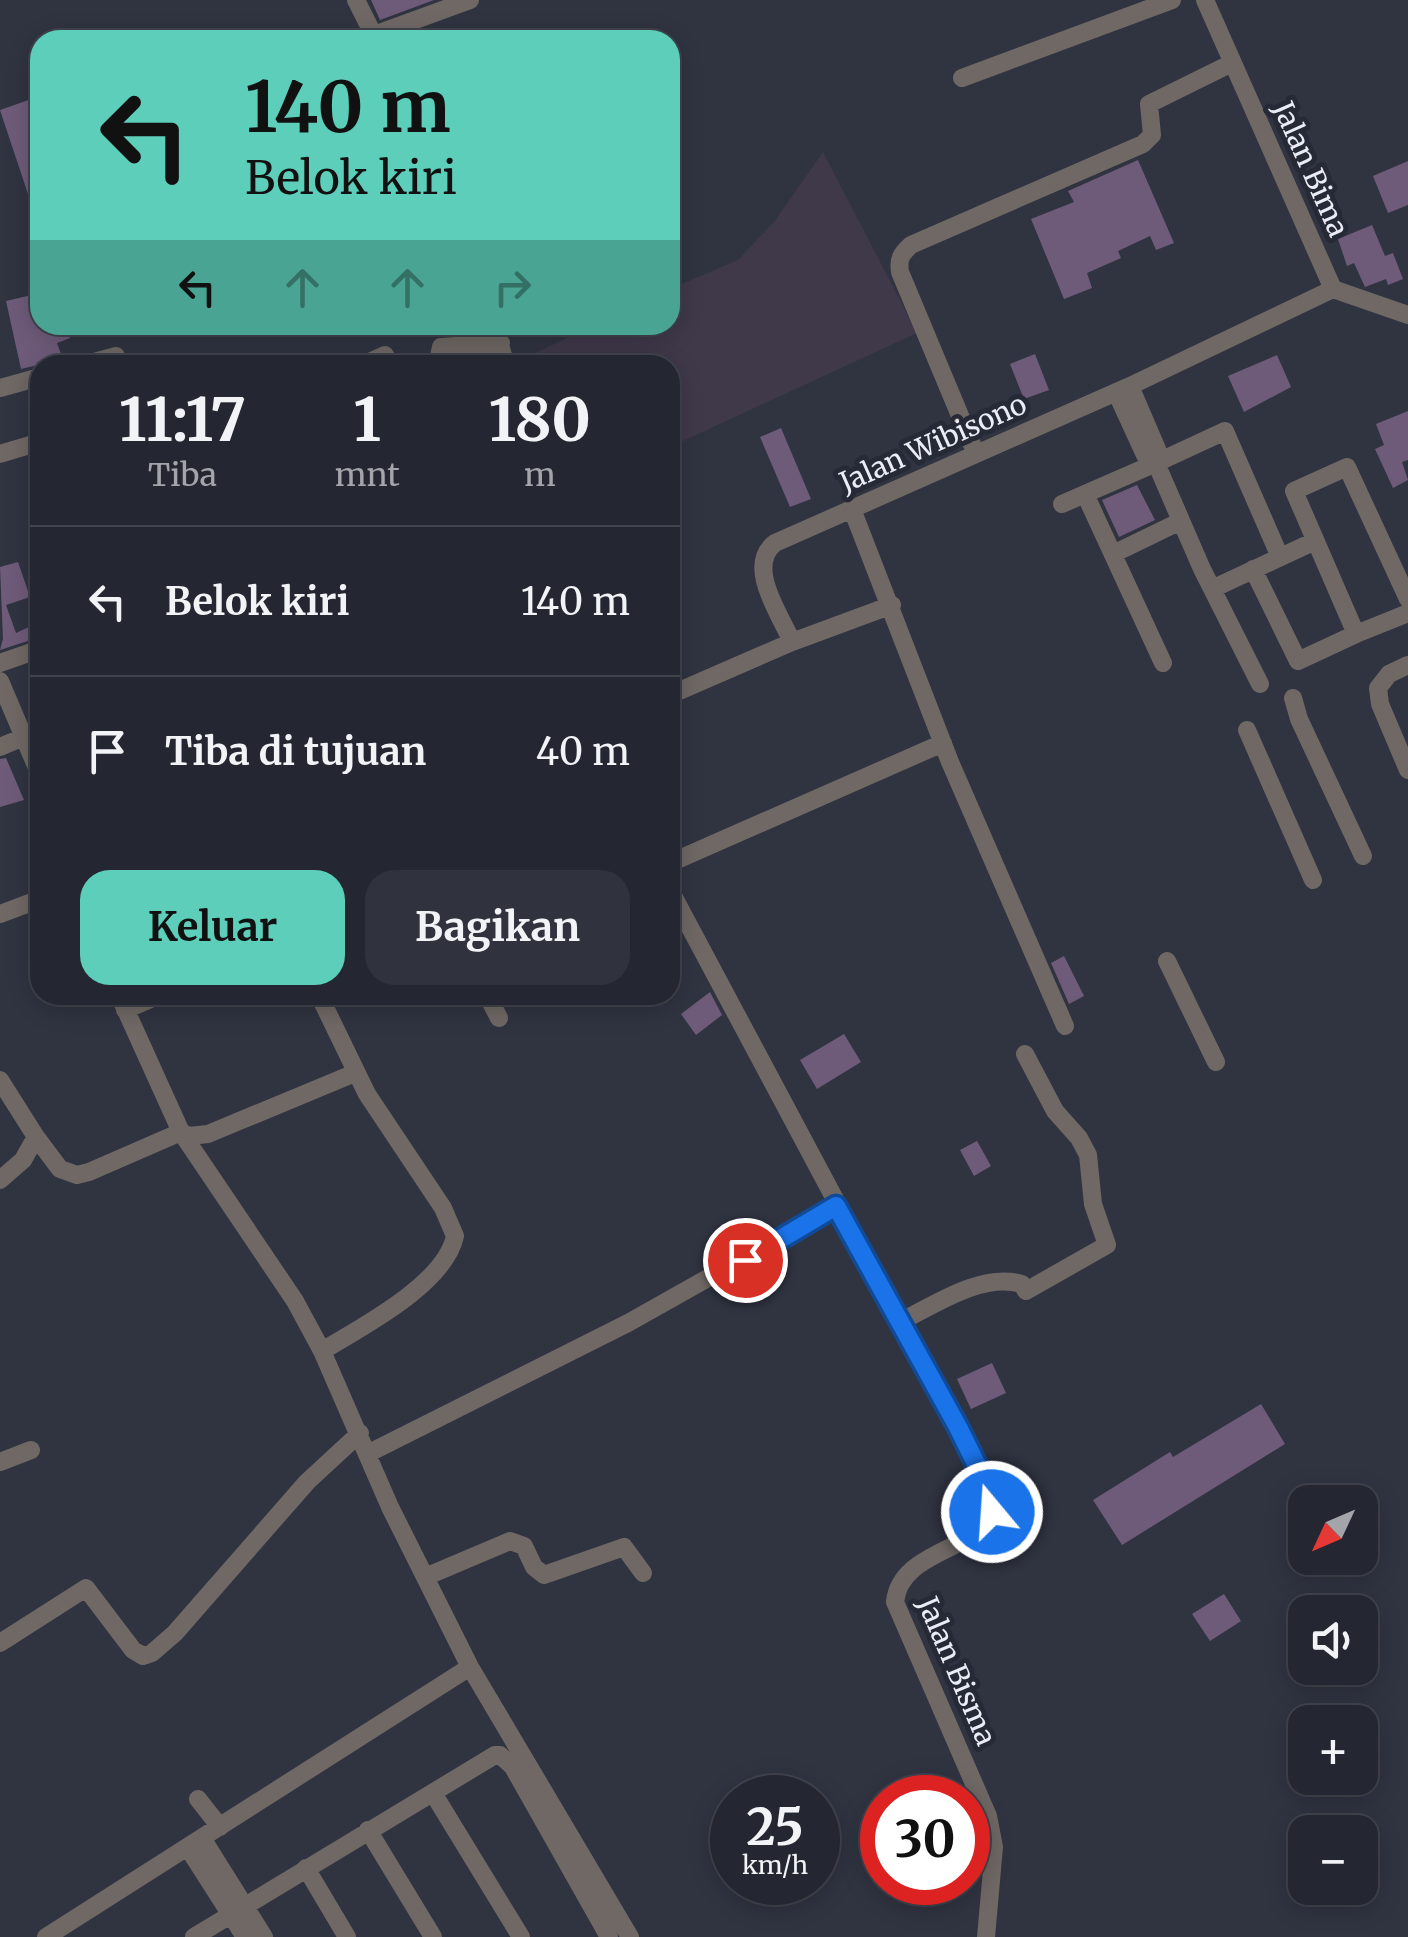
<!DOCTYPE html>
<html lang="id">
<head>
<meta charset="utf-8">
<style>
  body { margin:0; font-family:Merriweather,serif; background:#30333d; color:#f1f3f6; height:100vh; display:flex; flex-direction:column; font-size:38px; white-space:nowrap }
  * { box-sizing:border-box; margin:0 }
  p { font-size:32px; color:#a3a5ab }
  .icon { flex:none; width:55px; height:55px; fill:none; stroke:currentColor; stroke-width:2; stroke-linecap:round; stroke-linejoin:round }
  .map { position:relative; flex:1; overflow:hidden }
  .details { position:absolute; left:30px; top:355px; width:650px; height:650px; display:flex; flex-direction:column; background:#242731; border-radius:30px; box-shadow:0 5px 25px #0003,0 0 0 2px #41444d }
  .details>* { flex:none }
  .top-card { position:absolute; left:30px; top:30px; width:650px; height:305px; border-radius:30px; box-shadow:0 5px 25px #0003,0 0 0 2px #41444d; background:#5cceba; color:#111; overflow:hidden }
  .needle { width:65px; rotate:226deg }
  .tools { position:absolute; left:1288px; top:1485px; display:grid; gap:20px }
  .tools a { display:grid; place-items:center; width:90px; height:90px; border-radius:20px; background:#242731; box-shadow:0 5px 25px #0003,0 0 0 2px #41444d; font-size:50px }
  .speed { position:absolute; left:710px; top:1775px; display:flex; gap:20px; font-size:50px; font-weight:700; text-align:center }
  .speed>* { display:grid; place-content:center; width:130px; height:130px; border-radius:50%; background:#242731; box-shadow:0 5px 25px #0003,0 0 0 2px #41444d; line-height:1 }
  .speed small { font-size:25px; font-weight:400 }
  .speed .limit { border:15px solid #d22; background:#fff; color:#111 }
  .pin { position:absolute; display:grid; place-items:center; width:85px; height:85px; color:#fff; margin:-42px; border:5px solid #fff; border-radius:50%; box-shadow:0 2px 10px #0007 }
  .me { position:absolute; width:110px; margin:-55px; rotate:342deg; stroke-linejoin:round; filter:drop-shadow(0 0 8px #0008) }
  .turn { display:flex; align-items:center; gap:35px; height:210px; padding:0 50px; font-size:45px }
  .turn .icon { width:130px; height:130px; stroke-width:2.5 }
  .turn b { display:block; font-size:70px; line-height:85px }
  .lanes { display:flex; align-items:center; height:95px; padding:0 50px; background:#0003; justify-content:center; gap:50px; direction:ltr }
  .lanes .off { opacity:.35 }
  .eta { display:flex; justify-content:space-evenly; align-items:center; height:170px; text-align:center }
  .eta b { font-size:60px; font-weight:700; line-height:70px }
  .cta { display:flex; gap:20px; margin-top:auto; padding:20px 50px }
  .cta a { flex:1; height:115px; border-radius:30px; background:#5cceba; color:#111; font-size:40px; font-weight:700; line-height:115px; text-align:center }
  .cta a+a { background:#30333d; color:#f1f3f6 }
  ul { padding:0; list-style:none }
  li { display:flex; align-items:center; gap:30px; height:150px; padding:0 50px; border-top:2px solid #41444d }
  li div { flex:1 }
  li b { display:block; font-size:38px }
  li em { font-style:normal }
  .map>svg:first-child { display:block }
</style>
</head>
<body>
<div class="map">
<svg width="1408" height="1937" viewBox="0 0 1408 1937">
  <rect width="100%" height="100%" fill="#303441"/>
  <!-- industrial -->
  <path fill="#3f394a" d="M 823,152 L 917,333 L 670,447 L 670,365 L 525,365 L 523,359 L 594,325 L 670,325 L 670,289 L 738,260 L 774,222 Z"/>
  <!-- building -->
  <path fill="#6e5b7a" d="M 371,0 L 434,0 L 380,20 Z
    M 40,96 L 40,224 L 38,224 L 0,110 Z
    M 1138,160 L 1174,243 L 1156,250 L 1150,236 L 1118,251 L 1121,258 L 1087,273 L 1092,288 L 1064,299 L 1031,219 L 1074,202 L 1068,191 Z
    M 1408,161 L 1408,205 L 1388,213 L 1373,176 Z
    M 1372,225 L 1385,256 L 1393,253 L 1403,279 L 1388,285 L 1386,279 L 1365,287 L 1354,263 L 1347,266 L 1338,239 Z
    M 40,293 L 40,325 L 65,325 L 70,338 L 57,343 L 65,365 L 38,365 L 21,369 L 6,301 Z
    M 1035,354 L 1049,390 L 1024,399 L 1010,364 Z
    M 1277,355 L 1291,387 L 1244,412 L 1228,376 Z
    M 1408,411 L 1408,460 L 1402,462 L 1408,480 L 1393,488 L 1375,449 L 1384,445 L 1376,424 Z
    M 781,428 L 811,499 L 790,507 L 760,437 Z
    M 1137,485 L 1155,520 L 1119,537 L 1102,500 Z
    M 18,562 L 30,597 L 6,605 L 16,633 L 40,622 L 40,637 L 0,650 L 3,639 L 0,567 Z
    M 6,758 L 24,800 L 0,807 L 0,759 Z
    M 1064,956 L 1084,996 L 1069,1004 L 1051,963 Z
    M 710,992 L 722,1015 L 696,1035 L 681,1014 Z
    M 844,1034 L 861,1062 L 817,1089 L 800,1060 Z
    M 977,1141 L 991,1166 L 974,1176 L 960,1150 Z
    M 992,1363 L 1006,1393 L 971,1409 L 957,1379 Z
    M 1261,1404 L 1285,1444 L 1122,1545 L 1093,1500 L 1170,1452 L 1173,1457 Z
    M 1224,1594 L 1241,1621 L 1210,1641 L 1192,1614 Z"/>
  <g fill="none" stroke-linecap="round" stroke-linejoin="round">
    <!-- minor -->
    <path stroke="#6f6865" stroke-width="18" d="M 356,0 L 376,40
      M 1205,0 L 1333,289 L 1408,315
      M 374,35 L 470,0
      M 962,78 L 1172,0
      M 494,325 L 506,365
      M 83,365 L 116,356 L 119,365
      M 363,365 L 385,355 L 390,365
      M 437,365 L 441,347 L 501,343
      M 1130,386 L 1157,449 L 1156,463 L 1202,569 L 1260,684
      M 0,388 L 40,377
      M 0,454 L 40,442
      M 976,454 L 900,272 C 898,259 901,254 911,245 L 1143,144 L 1152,135 L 1149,104 L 1232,63
      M 1156,463 L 1225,431 L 1280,557
      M 1085,494 L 1163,663
      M 1062,504 L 1156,463 L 1145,455 L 1116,392
      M 852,509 L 950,762 L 1065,1026
      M 1113,554 L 1181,521
      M 1253,569 L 1298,661 L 1356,634
      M 1212,589 L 1315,541
      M 1408,599 L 1347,467 L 1294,491 L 1356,634 L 1408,613
      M 792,642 L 892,605
      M 0,663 L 40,649
      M 1408,665 L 1389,674 L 1378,688 L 1380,704 L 1408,770
      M 0,681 L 40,775
      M 670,695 L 792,642 C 781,616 745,566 775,543 L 1130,386 L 1333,289
      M 1293,698 L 1299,719 L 1363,856
      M 1247,730 L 1313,880
      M 0,747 L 24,737
      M 670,863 L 943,743
      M 670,890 L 989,1488 C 1007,1554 901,1541 895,1602 L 988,1816 L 994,1847 L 986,1937
      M 0,914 L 40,899
      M 1167,961 L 1216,1062
      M 119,995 L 181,1132 L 295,1301 L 322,1351 L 390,1507 L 470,1667 L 630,1937
      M 319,995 L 367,1094 L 443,1208 L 455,1236 C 445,1284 362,1327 322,1351
      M 487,995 L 499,1018
      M 125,1010 L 160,995
      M 0,1080 L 36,1137 L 23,1160 L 0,1180
      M 36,1137 L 60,1169 L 77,1175 L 89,1172 L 181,1132 L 189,1136 L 208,1134 L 355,1073
      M 900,1322 C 934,1305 982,1272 1022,1284 L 1026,1291 L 1107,1245 L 1093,1204 L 1088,1155 L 1079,1138 L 1055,1111 L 1025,1054
      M 369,1453 L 628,1323 L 836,1206
      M 0,1462 L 31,1450
      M 425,1577 L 510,1541 L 524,1546 L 534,1567 L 544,1575 L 624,1547 L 643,1573
      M 0,1643 L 86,1588 L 133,1650 L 143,1656 L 152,1653 L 175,1633 L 307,1482 L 360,1433
      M 433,1793 L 521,1937
      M 198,1799 L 220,1827
      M 368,1830 L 433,1937
      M 202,1838 L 264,1937
      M 188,1848 L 245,1937
      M 306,1868 L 347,1937
      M 46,1937 L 470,1667
      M 194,1937 L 495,1755 L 500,1755 L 513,1767 L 609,1937"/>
  </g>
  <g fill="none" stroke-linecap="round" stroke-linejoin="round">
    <!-- route casing -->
    <g stroke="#114b97" stroke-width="25">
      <path id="route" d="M 745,1260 L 836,1206 L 958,1427 L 988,1488 L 992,1512"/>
    </g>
    <!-- route -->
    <use href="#route" stroke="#1a73e8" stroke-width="18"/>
  </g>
  <g text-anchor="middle" stroke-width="10" stroke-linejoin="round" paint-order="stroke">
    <!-- street labels -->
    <g font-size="28" fill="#eaedf5" stroke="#262a36">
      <text transform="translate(1311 169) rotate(66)" y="10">Jalan Bima</text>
      <text transform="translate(933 443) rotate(-24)" y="10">Jalan Wibisono</text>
      <text transform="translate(957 1671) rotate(67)" y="10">Jalan Bisma</text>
    </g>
  </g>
</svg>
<div class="tools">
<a><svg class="needle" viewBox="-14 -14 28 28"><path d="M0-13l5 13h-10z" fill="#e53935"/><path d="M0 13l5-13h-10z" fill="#a3a5ab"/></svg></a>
<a><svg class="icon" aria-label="sound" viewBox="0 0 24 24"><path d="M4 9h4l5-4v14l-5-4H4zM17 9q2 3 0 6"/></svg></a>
<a>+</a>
<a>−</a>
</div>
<div class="speed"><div>25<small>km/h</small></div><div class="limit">30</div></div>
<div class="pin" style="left:745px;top:1260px;background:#d93025"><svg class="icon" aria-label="arrive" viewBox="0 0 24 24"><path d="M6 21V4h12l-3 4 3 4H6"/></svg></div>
<svg class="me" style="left:992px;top:1512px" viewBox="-20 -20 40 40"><circle r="17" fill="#1a73e8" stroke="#fff" stroke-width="3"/><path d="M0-11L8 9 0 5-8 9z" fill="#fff"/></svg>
<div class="top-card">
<div class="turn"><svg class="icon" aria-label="left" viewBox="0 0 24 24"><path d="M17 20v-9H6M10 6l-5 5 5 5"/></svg><div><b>140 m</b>Belok kiri</div></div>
<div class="lanes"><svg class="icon" aria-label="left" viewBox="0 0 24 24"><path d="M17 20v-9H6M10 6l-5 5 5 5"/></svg><svg class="icon off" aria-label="ahead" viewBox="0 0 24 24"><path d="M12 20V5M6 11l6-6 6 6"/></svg><svg class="icon off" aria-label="ahead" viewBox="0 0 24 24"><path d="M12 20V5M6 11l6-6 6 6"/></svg><svg class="icon off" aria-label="right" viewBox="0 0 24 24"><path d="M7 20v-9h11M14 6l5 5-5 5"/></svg></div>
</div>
<section class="details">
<div class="eta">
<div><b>11:17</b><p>Tiba</p></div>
<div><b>1</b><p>mnt</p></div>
<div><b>180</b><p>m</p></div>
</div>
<ul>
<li><svg class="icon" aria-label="left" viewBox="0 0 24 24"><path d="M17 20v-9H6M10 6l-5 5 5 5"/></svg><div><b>Belok kiri</b></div><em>140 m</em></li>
<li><svg class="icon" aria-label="arrive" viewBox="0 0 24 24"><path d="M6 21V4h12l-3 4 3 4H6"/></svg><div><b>Tiba di tujuan</b></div><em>40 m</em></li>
</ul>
<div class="cta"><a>Keluar</a><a>Bagikan</a></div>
</section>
</div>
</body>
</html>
